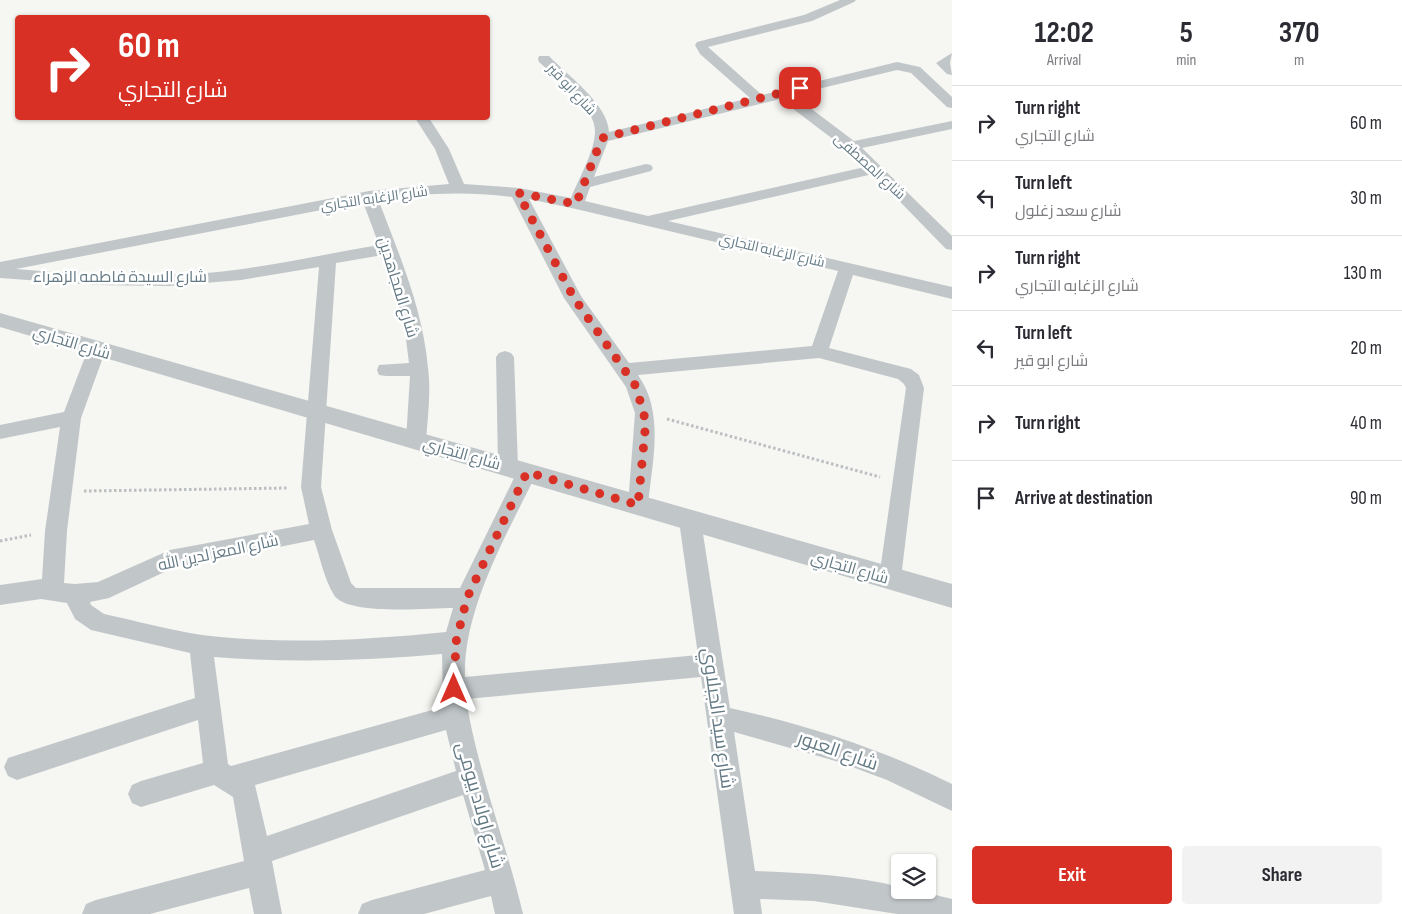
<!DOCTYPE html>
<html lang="en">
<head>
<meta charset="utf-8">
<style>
  body { margin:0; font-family:"Sofia Sans Condensed",Cairo,sans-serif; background:#f2f2f3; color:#2b2b33; height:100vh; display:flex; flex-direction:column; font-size:19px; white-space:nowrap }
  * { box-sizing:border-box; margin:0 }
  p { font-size:16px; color:#7c7c81 }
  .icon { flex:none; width:28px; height:28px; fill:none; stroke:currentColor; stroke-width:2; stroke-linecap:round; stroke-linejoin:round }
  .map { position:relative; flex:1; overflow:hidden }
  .panel { display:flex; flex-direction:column; background:#fff; width:450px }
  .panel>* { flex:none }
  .hud { position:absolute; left:15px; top:15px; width:475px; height:105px; border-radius:5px; box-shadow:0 1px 4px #0004; background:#d93025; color:#fff; overflow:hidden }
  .tools { position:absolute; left:891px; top:854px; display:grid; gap:10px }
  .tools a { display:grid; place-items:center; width:45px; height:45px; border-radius:5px; background:#fff; box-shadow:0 1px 4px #0004; font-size:25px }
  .pin { position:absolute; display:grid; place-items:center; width:42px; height:42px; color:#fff; margin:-21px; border-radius:10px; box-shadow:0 2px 8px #0006 }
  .me { position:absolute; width:55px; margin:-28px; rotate:0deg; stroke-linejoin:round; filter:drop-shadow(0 0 4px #0008) }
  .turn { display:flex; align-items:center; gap:18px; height:105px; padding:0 20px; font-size:22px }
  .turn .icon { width:65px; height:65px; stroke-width:2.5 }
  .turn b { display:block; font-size:35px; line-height:42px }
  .eta { display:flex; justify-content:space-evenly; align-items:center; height:85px; text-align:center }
  .eta b { font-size:30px; font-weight:700; line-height:35px }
  .cta { display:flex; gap:10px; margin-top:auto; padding:10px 20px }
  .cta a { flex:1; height:58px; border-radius:5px; background:#d93025; color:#fff; font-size:20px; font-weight:700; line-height:58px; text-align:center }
  .cta a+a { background:#f2f2f3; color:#2b2b33 }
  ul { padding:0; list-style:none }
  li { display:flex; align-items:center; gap:15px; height:75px; padding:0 20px; border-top:1px solid #e1e1e2 }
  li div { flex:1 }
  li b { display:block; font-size:19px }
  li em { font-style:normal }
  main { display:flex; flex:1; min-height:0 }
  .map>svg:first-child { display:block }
</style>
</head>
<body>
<main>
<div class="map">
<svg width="952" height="914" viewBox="0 0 952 914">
  <rect width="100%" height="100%" fill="#f6f6f3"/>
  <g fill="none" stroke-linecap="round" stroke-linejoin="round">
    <!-- path -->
    <path stroke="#bbbfc1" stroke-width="3" stroke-dasharray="2.5 2.5" stroke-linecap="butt" d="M 667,419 L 880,477
      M 84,491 L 288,488
      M 0,541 L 31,535"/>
    <!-- minor -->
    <path fill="#c1c7c9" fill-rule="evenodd" d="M 840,0 L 856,0 L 854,2 L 812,21 L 708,47 L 762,95 L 897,62 L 920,67 L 952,97 L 952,108 L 947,107 L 911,73 L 897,70 L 793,95 L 854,141 L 952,121 L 952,129 L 862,148 L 952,236 L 952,250 L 946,249 L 873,174 L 668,221 L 952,287 L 952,299 L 853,275 L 829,348 L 911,369 L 919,375 L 924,388 L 901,578 L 898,585 L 890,587 L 882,585 L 879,578 L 906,388 L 904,384 L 898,379 L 819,358 L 638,375 C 665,413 652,462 648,505 L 645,511 L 638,513 L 631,511 L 628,505 L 635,413 L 626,387 L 564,298 L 512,197 C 467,191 423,193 378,199 C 399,254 423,309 428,368 C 431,391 428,416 426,440 L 423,445 L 416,447 L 409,445 L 406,440 L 410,376 L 386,376 L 379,375 L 377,370 L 379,365 L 409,363 L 404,324 L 383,255 L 336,263 L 321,487 L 332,530 L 351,583 L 356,588 L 460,588 L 520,466 L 527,464 L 534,466 L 537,472 C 508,533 463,608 465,677 L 698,655 L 679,521 L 683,515 L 690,512 L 697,515 L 701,521 L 730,708 C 807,725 881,749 952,784 L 952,811 L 887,780 L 839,762 L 734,732 L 755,871 C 804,873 853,875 900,887 L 900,890 L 915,890 L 952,899 L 952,914 L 897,914 L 814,901 L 760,899 L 762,914 L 734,914 L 701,677 L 466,699 C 478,773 506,842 523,914 L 495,914 L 491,896 L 424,914 L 358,914 L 362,904 L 372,900 L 485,870 L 463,795 L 272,861 L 282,914 L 254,914 L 249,888 L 150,914 L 82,914 L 86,904 L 96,900 L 244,861 L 233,797 L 214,785 L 141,807 L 132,803 L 128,794 L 132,785 L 141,781 L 203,763 L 198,720 L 17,780 L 8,776 L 4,767 L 8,758 L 195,698 L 190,653 L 91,630 L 75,619 L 67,603 L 41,599 L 0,605 L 0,585 L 42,579 L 45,531 L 60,427 L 0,439 L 0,425 L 64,412 L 88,349 L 91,345 L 97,343 L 103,345 L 106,349 L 81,418 L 67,531 L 64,583 L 75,584 L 98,582 L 170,550 L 309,524 L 301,487 L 319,267 L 241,280 L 169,286 L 96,285 L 0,278 L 0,262 L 369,191 L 449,184 L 435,149 L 415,118 L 429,118 L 449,149 L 464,184 L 519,188 L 571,198 C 578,180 594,153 595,133 C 597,108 556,78 539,62 L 538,59 L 539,56 L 549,56 C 567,75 608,104 609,132 L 750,98 L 700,54 L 695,45 L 697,42 L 804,15 ZM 780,99 L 846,149 L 865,167 L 648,216 L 585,201 L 590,187 L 651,171 L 653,168 L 651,165 L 646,164 L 594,177 L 608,141 ZM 529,199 L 576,209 L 838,271 L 812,346 L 629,363 L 581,296 ZM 363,202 L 379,245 C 326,254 272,266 218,272 C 151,278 83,275 16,269 ZM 314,540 C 320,557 324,579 334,595 C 347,616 427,608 453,608 L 446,632 C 366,640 282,645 202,635 C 169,630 137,621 104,614 L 91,605 L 90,602 L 109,598 L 173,568 ZM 442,654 L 443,707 L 231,766 L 228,764 L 214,657 C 290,663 366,661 442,654 ZM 446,730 L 456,771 L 267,836 L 255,785 Z
      M 952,53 L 950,63 L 952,75 L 947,74 L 936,63 Z
      M 505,351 L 511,353 L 514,357 L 518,466 L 515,472 L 508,474 L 501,472 L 498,466 L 496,357 L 499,353 Z"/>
    <!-- tertiary -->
    <path fill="#c1c7c9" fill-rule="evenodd" d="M 0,313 L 952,584 L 952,608 L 0,327 Z"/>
  </g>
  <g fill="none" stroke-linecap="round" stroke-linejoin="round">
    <!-- route -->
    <path stroke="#d93025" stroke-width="9" stroke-dasharray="0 16.2" d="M 454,689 L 456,642 L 467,598 L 527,472 L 638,505 L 645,431 L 644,413 L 635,385 L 574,298 L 518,193 L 576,204 L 602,138 L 800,88"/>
  </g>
  <g text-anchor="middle" stroke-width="5" stroke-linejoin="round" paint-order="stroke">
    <!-- far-street labels -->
    <g font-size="14" fill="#647a85" stroke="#fff">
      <text transform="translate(572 89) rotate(47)" y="5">شارع ابو قير</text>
      <text transform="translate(870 166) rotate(42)" y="5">شارع المصطفى</text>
      <text transform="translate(374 198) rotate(-8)" y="5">شارع الزغابه التجاري</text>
      <text transform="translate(772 250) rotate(13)" y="5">شارع الزغابه التجاري</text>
    </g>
    <!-- street labels -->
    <g font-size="16" fill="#647a85" stroke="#fff">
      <text x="120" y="282">شارع السيدة فاطمه الزهراء</text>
      <text transform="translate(399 287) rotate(73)" y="6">شارع المجاهدين</text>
      <text transform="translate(72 342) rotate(17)" y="6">شارع التجاري</text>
      <text transform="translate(462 453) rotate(16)" y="6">شارع التجاري</text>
      <text transform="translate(218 552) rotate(-12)" y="6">شارع المعز لدين الله</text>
      <text transform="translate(850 567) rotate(16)" y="6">شارع التجاري</text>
    </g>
    <!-- near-street labels -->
    <g font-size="19" fill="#647a85" stroke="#fff">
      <text transform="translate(719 718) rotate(82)" y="7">شارع سيد الجبلاوي</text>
      <text transform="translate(838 750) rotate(19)" y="7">شارع العبور</text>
      <text transform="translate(481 805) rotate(74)" y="7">شارع اولاد بيومى</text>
    </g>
  </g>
</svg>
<div class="tools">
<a><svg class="icon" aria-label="layers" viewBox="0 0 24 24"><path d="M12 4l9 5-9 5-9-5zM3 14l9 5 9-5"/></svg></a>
</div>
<div class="pin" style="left:800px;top:88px;background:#d93025"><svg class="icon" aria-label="arrive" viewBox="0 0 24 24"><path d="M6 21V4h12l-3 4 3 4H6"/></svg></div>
<svg class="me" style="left:454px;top:689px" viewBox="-20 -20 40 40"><path d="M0-17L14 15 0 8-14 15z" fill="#d93025" stroke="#fff" stroke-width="4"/></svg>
<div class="hud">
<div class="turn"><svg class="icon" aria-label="right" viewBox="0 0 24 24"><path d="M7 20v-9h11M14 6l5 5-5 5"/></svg><div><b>60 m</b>شارع التجاري</div></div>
</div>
</div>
<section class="panel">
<div class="eta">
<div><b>12:02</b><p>Arrival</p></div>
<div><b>5</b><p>min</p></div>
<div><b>370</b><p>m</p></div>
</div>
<ul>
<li><svg class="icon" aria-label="right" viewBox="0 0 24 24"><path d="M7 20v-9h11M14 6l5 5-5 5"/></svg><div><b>Turn right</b><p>شارع التجاري</p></div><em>60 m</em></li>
<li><svg class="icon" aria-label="left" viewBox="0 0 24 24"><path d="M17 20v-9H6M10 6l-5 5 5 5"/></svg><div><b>Turn left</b><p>شارع سعد زغلول</p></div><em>30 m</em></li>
<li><svg class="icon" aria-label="right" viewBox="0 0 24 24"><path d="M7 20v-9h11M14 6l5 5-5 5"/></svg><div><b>Turn right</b><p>شارع الزغابه التجاري</p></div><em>130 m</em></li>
<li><svg class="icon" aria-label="left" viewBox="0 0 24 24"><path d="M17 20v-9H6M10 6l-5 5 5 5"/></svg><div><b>Turn left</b><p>شارع ابو قير</p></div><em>20 m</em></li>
<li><svg class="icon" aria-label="right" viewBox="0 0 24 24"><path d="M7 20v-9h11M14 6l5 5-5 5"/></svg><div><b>Turn right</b></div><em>40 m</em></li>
<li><svg class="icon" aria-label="arrive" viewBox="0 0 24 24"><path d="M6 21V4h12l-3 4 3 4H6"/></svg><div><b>Arrive at destination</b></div><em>90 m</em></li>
</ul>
<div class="cta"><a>Exit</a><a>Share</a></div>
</section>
</main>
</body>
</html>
